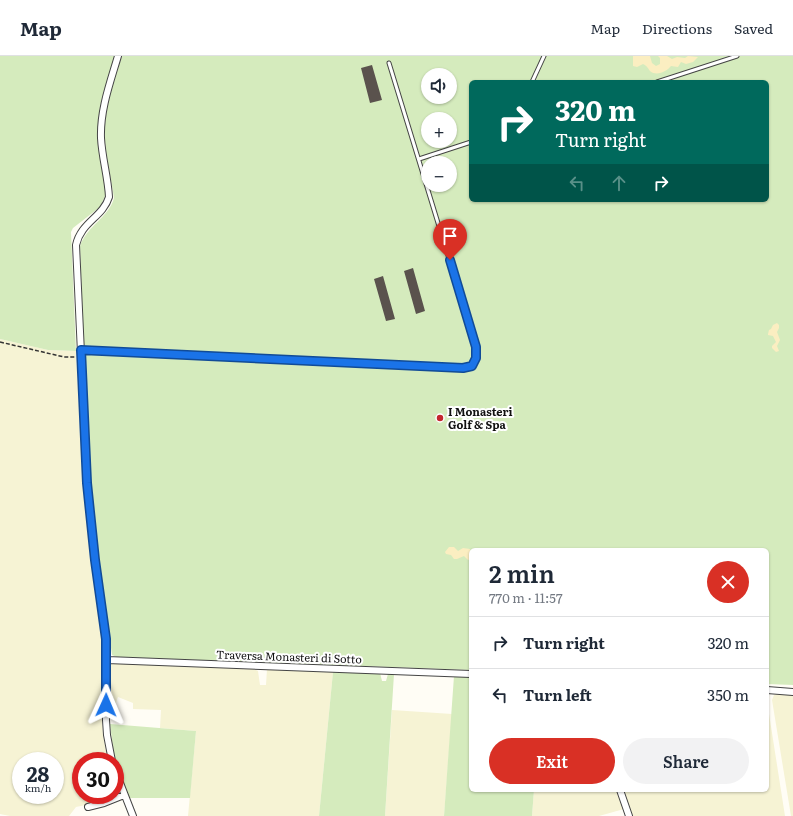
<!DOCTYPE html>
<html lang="en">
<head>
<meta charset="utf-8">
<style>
  body { margin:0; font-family:Literata,serif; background:#f2f2f3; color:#1f2937; height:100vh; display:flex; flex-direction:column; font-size:15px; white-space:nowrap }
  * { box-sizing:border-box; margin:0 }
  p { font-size:13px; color:#747a83 }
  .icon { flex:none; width:22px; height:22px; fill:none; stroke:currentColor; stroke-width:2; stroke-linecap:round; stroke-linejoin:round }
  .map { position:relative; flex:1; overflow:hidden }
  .side { position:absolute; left:469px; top:492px; width:300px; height:244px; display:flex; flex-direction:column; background:#fff; border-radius:6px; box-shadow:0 1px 3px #0004 }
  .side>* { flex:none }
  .hud { position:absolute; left:469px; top:24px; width:300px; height:122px; border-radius:6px; box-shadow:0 1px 3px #0004; background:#00695c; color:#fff; overflow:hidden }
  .controls { position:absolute; left:421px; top:12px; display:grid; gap:8px }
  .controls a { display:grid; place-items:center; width:36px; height:36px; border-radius:50%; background:#fff; box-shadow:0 1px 3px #0004; font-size:20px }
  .speed { position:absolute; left:12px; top:696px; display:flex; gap:8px; font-size:20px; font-weight:700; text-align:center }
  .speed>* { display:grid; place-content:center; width:52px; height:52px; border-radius:50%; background:#fff; box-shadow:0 1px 3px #0004; line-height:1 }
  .speed small { font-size:10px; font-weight:400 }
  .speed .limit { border:6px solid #d22; background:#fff; color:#111 }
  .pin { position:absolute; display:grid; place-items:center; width:34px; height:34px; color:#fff; margin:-41px -17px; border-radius:50% 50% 50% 0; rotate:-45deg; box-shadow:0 0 4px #0007 }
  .pin .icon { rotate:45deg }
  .me { position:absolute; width:44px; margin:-22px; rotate:1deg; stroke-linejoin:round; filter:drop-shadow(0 0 3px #0008) }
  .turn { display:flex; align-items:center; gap:14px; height:84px; padding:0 20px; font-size:18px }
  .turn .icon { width:52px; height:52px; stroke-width:2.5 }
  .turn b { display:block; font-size:28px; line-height:34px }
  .lanes { display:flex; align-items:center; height:38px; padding:0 20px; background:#0003; justify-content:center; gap:20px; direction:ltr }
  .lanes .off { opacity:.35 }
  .round { display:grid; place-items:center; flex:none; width:42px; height:42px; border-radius:21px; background:#f2f2f3 }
  .overview { display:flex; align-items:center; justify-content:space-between; height:68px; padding:0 20px }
  h1 { font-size:24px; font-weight:600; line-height:30px }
  .cta { display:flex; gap:8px; margin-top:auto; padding:8px 20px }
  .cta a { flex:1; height:46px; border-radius:24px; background:#d93025; color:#fff; font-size:16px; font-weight:600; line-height:46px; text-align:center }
  .cta a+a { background:#f2f2f3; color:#1f2937 }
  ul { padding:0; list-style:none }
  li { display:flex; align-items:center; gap:12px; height:52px; padding:0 20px; border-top:1px solid #e0e1e3 }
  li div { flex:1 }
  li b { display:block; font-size:15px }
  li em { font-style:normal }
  header { display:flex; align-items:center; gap:24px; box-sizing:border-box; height:56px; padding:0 20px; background:#fff; border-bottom:1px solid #e0e1e3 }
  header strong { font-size:19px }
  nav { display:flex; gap:22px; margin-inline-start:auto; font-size:14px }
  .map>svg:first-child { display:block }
</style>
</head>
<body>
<header>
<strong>Map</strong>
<nav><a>Map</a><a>Directions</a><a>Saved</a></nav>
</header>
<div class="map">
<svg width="793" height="760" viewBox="0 0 793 760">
  <rect width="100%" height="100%" fill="#fffdf5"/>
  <!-- farmland -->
  <path fill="#f6f3d4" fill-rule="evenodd" d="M 0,283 L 48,294 L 76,295 L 83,425 L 95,537 L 102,583 L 102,665 L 103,680 L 108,705 L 81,705 L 81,739 L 115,739 L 115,727 L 119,738 L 109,744 L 76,751 L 69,760 L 10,760 L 0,758 ZM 21,705 L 55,705 L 55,739 L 21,739 Z
    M 117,607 L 252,612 L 258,615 L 260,629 L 266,629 L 267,613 L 333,616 L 319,760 L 188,760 L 196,675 L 160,672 L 161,654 L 133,653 L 133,647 L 118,641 L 114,652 L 109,649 L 110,608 Z
    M 777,638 L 793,638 L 793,760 L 791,760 L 772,644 L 774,639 Z
    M 767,645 L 785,760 L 632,760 L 624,734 L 767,734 Z
    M 392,654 L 452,658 L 444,760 L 385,760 Z
    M 534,734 L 617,734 L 624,753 L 599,760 L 532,760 Z"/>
  <!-- green -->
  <path fill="#d5ebbd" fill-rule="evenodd" d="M 0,0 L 115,0 C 108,23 98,47 98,72 C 97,92 102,113 105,133 L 105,140 L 100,151 L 73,172 L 71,176 L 76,295 L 48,294 L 0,283 Z
    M 122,0 L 793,0 L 793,629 L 767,628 L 767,494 L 471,494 L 471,614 L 117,601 L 112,599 C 107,561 101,524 97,487 C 86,388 84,289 80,190 C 87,170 109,161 114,142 C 111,120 103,91 105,69 C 107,45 115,22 122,0 ZM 428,19 L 450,19 L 450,41 L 428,41 ZM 471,26 L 767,26 L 767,144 L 471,144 ZM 428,63 L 450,63 L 450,85 L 428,85 ZM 428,107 L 450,107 L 450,129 L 428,129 Z
    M 333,616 L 380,617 L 382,625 L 386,625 L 388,618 L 394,618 L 385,760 L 319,760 Z
    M 454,620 L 471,621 L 471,734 L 534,734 L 532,760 L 444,760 Z
    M 110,668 L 196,675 L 190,742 L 128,742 L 121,720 L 124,719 L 123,715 L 118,714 L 113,693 Z"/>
  <!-- sand -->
  <path fill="#fbeec1" d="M 633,0 L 650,0 L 652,7 L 656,10 L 660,8 L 660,2 L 658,0 L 667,0 L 672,3 L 677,1 L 685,2 L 688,0 L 698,1 L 693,6 L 686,8 L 681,6 L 678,11 L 671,10 C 667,15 657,21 650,15 C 648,12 647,10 643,8 L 637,11 L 633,10 Z
    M 777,267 L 779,269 L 779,272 L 777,276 L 780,284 L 777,290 L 779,295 L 776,296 L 772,292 L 772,290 L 776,286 L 773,280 L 768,279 L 768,278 L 769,274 L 771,273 L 773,269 Z
    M 449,491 L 454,491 L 458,495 L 463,492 L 470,493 L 471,503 L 468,504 L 464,500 L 457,503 L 454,503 L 451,499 L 446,498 L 445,496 Z"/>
  <!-- building -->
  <path fill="#5a524d" d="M 372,9 L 382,44 L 370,47 L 361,12 Z
    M 413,212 L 425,255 L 416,258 L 404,215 Z
    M 383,220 L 395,263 L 386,265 L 374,223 Z"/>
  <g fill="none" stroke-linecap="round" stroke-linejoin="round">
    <!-- service casing -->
    <g stroke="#444" stroke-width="5">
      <path id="service" d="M 532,26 L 544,0
        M 657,26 L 737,0
        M 419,103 L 471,86
        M 81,294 L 463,312 L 472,310 L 476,302 L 476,291 L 389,7"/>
    </g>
    <!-- minor casing -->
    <g stroke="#444" stroke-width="8">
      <path id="minor" d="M 107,604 L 471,618
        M 767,634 L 793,636
        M 112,705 L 107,679 L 106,664 L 106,583 L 95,504 L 87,427 L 76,189 C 81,166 103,161 109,141 C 108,121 102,102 101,82 C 100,54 110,27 118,0
        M 115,714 L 133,760
        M 620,734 L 629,760
        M 88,751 L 104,747 L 124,739"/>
    </g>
    <!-- path -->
    <path stroke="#333" stroke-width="1.5" stroke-dasharray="4 2" stroke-linecap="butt" d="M 0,286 L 64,301 L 75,301"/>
    <!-- service -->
    <use href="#service" stroke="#fff" stroke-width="3"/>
    <!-- minor -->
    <use href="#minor" stroke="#fff" stroke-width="6"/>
  </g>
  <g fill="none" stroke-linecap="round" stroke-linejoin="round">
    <!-- route casing -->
    <g stroke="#114b97" stroke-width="10">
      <path id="route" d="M 106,649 L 106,583 L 95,504 L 87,427 L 81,294 L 463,312 L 472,310 L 476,302 L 476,291 L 450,204"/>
    </g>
    <!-- route -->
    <use href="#route" stroke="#1a73e8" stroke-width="7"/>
  </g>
  <!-- markers -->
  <circle fill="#c4262e" stroke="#fff" stroke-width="1.5" cx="440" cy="362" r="4"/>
  <g text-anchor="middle" stroke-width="4" stroke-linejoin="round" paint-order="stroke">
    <!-- poi labels -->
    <g font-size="11" font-weight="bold" fill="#111" stroke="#fff" text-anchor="start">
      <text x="448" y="360">I Monasteri<tspan x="448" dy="13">Golf &amp; Spa</tspan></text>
    </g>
    <!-- street labels -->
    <g font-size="11" fill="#111" stroke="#fff">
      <text transform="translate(289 601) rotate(2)" y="4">Traversa Monasteri di Sotto</text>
    </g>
  </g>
</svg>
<div class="controls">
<a><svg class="icon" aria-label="sound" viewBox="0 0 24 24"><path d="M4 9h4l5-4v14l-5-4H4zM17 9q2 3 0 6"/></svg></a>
<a>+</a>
<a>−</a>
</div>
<div class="speed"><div>28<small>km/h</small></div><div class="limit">30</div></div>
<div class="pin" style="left:450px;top:204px;background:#d93025"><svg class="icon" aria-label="arrive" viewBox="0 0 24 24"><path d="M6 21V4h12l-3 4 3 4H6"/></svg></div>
<svg class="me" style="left:106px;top:649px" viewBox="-20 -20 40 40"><path d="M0-17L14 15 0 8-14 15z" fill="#1a73e8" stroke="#fff" stroke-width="4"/></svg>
<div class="hud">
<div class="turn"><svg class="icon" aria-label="right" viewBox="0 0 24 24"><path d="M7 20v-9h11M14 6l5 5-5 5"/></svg><div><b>320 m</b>Turn right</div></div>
<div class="lanes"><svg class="icon off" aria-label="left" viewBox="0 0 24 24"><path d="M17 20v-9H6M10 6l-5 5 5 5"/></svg><svg class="icon off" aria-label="ahead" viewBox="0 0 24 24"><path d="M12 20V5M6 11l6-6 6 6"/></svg><svg class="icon" aria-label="right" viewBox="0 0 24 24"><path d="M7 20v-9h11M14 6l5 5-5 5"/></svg></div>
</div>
<section class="side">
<div class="overview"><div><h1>2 min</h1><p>770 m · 11:57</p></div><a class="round" style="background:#d93025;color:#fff"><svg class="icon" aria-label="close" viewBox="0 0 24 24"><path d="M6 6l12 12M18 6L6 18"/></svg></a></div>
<ul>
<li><svg class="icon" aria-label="right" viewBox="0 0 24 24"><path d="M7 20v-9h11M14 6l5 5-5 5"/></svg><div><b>Turn right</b></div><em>320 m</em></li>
<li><svg class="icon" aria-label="left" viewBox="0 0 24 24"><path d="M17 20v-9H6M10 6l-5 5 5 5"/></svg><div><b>Turn left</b></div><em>350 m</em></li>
</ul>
<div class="cta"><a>Exit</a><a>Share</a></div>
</section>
</div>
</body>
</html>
